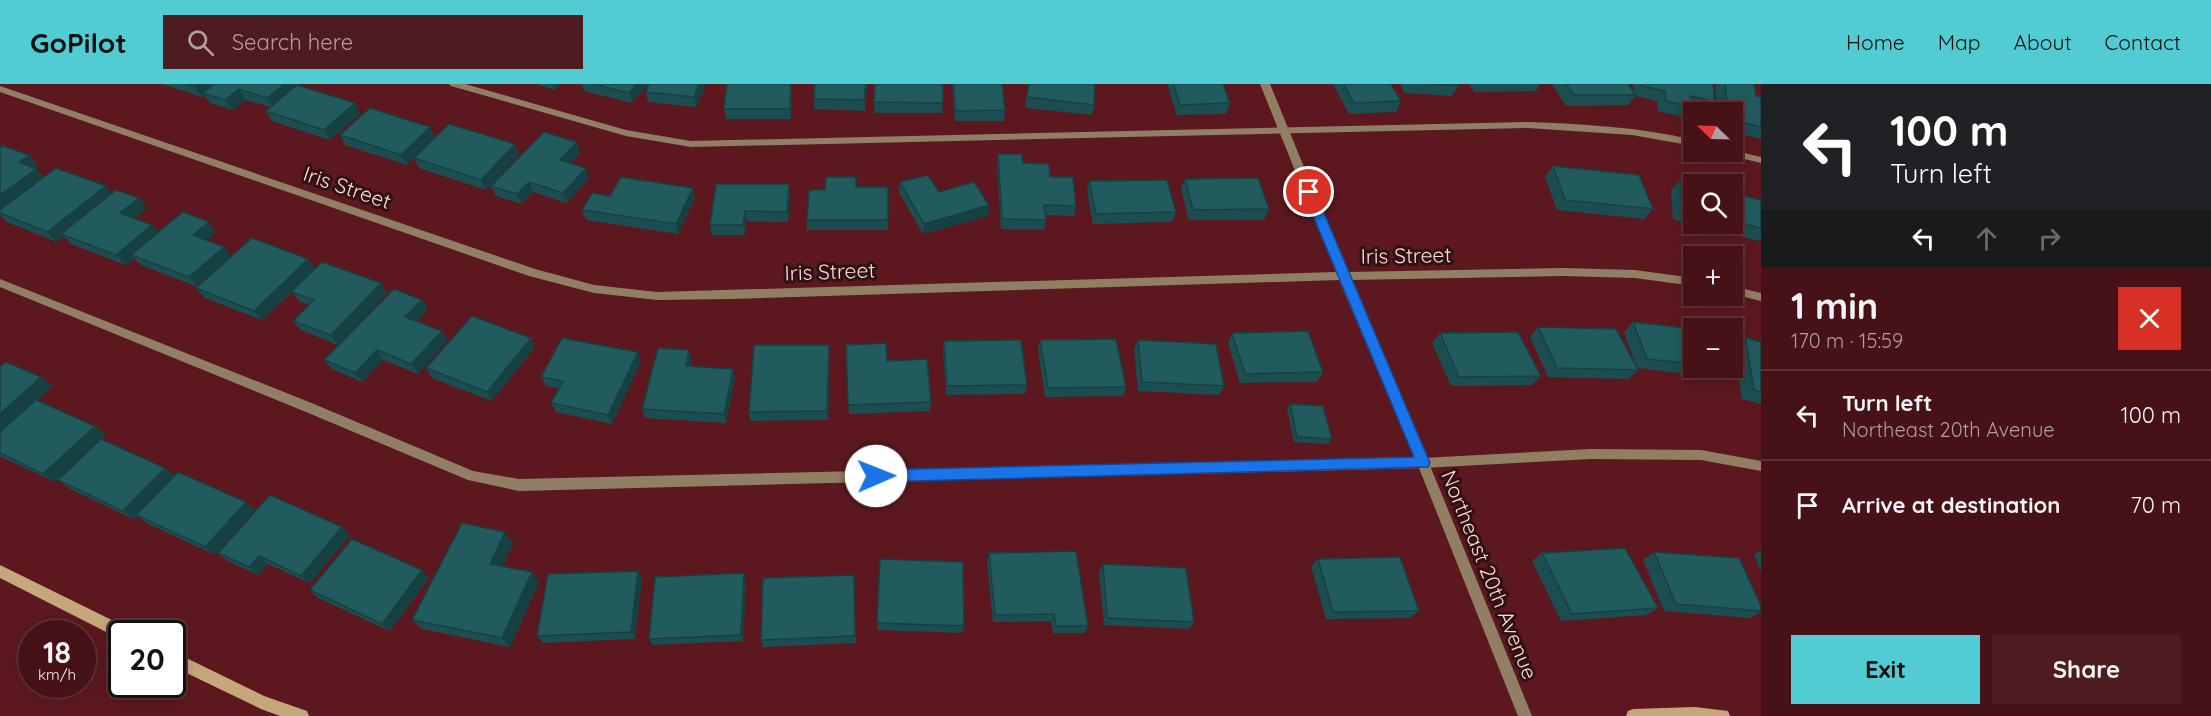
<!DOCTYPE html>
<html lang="en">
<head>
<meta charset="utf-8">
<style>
  body { margin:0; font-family:Quicksand,sans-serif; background:#4d1b20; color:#f1f3f6; height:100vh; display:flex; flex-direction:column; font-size:22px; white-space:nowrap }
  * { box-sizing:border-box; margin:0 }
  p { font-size:20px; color:#b09ea1 }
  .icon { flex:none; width:33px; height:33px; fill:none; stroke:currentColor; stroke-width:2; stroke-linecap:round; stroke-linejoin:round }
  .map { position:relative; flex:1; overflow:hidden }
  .panel { display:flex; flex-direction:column; background:#461217; width:450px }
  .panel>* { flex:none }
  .guide { background:#202124; color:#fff; overflow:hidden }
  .needle { width:39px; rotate:293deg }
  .fabs { position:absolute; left:1683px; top:18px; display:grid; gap:12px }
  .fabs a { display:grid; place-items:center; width:60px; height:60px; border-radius:0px; background:#461217; box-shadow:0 3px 15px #0003,0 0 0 2px #5e3236; font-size:30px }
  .speed { position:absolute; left:18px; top:536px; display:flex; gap:12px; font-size:30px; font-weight:700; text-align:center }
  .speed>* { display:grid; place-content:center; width:78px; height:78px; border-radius:50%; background:#461217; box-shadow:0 3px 15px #0003,0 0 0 2px #5e3236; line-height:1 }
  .speed small { font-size:15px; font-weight:400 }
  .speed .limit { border:3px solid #111; border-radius:9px; background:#fff; color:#111 }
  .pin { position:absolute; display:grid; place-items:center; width:51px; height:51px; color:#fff; margin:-26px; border:3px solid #fff; border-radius:50%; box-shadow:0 2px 6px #0007 }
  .me { position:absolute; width:66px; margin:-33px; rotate:89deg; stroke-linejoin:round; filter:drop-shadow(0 0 4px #0008) }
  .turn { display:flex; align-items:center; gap:21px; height:126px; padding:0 30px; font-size:27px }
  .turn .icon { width:78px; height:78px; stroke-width:2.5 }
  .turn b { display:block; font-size:42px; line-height:51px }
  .lanes { display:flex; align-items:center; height:57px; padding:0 30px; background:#0003; justify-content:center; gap:30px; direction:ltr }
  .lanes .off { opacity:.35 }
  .round { display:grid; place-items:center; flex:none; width:63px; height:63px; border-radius:0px; background:#4d1b20 }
  .summary { display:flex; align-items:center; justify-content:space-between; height:102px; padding:0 30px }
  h1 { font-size:36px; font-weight:700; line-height:45px }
  .button { display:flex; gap:12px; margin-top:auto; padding:12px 30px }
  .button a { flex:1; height:69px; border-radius:0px; background:#51ccd2; color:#111; font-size:24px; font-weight:700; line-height:69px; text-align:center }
  .button a+a { background:#4d1b20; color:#f1f3f6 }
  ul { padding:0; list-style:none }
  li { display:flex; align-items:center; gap:18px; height:90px; padding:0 30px; border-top:2px solid #5e3236 }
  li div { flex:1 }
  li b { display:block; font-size:22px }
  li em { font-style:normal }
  header { display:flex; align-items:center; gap:36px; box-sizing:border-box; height:84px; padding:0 30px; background:#51ccd2; color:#111 }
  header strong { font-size:28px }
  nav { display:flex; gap:33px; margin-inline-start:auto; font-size:21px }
  .search { width:420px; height:54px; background:#4d1b20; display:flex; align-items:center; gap:15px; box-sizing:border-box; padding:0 21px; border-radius:0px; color:#b09ea1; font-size:22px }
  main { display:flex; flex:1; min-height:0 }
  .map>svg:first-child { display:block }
</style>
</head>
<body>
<header>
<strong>GoPilot</strong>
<div class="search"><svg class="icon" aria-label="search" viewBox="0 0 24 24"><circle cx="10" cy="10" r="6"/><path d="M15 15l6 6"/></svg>Search here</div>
<nav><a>Home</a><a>Map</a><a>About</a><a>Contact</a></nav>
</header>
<main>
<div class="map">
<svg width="1761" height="632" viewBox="0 0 1761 632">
  <rect width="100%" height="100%" fill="#5d181f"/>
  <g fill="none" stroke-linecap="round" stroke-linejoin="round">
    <!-- lane -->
    <path fill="#907f63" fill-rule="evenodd" d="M 449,0 L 465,0 L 626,46 L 691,57 L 1528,38 C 1584,40 1639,43 1694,56 L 1694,62 L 1632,51 L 1528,44 L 691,63 L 626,52 L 451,2 Z
      M 1732,66 L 1761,73 L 1761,79 L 1724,70 L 1722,68 Z
      M 0,195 L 314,320 L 473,387 L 519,395 L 1423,374 L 1591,365 L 1701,366 L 1761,377 L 1761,387 L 1701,376 L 1591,375 L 1423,384 L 519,407 L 468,396 L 306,328 L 0,203 Z"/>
    <!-- street -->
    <path fill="#907f63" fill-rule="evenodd" d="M 1260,0 L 1270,0 L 1347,188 L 1563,184 L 1635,186 L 1694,194 L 1694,202 L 1635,194 L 1563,192 L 1350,196 L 1429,379 L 1532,632 L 1518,632 L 1417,379 L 1339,196 L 730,215 L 657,216 L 594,209 L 529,192 L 0,8 L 0,2 L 535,185 L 594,201 L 657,208 L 1336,188 Z
      M 1732,202 L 1761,209 L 1761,217 L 1732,210 Z"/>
    <!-- secondary -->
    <path fill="#c4a87c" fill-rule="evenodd" d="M 0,481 L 128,544 L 130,549 L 122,549 L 122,555 L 118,554 L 0,494 Z
      M 172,567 L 264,612 L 307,627 L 309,632 L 280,632 L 261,625 L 172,582 Z
      M 1695,623 L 1728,627 L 1730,632 L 1626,632 L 1628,627 L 1633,625 Z"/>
  </g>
  <!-- wall -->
  <path fill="#1c4e51" d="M 162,0 L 297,0 L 297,1 L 360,30 L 330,56 L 272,37 L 266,27 L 270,23 L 246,16 L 232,26 L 210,19 L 204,11 L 202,13 Z
    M 536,0 L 561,0 L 555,6 Z
    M 582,0 L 648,0 L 632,19 L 584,7 Z
    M 706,0 L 696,23 L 648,18 L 646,8 Z
    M 867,0 L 865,27 L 814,25 L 814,15 Z
    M 875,0 L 943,19 L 942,29 L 874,29 Z
    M 952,0 L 1002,0 L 1005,26 L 1004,37 L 955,37 Z
    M 1028,0 L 1094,21 L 1092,31 L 1025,24 Z
    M 1167,0 L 1223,0 L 1230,19 L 1226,30 L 1177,31 Z
    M 1333,0 L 1391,0 L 1401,17 L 1396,28 L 1349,30 Z
    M 1401,0 L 1457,0 L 1458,2 L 1452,12 L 1404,9 Z
    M 1469,0 L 1540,0 L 1536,7 L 1474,8 Z
    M 1552,0 L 1628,0 L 1634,8 L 1633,0 L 1713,0 L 1715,18 L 1706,28 L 1690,24 L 1683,33 L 1658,27 L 1657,17 L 1635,12 L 1628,21 L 1566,22 Z
    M 1718,0 L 1754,0 L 1756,12 L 1761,13 L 1761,55 L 1732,48 L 1732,28 L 1718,28 L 1715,3 Z
    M 792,9 L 791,35 L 726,35 L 724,25 Z
    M 340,51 L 435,53 L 515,60 L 519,71 L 486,106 L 419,84 L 414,74 L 407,81 L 345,61 Z
    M 577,58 L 580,69 L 570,79 L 589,94 L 567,119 L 533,108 L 521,120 L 496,112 L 491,102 Z
    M 0,61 L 29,71 L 38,81 L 34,84 L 44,93 L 112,109 L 147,124 L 134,135 L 158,149 L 216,148 L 207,156 L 232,173 L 308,175 L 315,185 L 387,209 L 338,261 L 301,246 L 293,237 L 309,221 L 299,217 L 292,208 L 262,236 L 205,214 L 196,204 L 198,203 L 141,181 L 134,174 L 126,181 L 71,160 L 64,152 L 57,158 L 7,138 L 0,131 Z
    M 998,70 L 1023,79 L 1050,93 L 1076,122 L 1074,132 L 1046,131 L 1046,136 L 1044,146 L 1001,145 L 997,80 Z
    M 1553,82 L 1653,125 L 1644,135 L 1557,126 L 1545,93 Z
    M 1185,95 L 1269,125 L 1264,136 L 1189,136 L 1181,105 Z
    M 1680,96 L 1694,100 L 1694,140 L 1732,140 L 1732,109 L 1761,116 L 1761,155 L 1759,157 L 1673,135 L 1671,106 Z
    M 1089,97 L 1176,128 L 1172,138 L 1093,140 L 1087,107 Z
    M 900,98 L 939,108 L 988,132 L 923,150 L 899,108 Z
    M 856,103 L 888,103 L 888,146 L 807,146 L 807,136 L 825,106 Z
    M 693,104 L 695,114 L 678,150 L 586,136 L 582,126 L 610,112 Z
    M 790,111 L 788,138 L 746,137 L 745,151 L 712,151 L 710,141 Z
    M 422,216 L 428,225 L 416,237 L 442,247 L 447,257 L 418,290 L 383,276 L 362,298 L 332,285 L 324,276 Z
    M 1633,238 L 1694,245 L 1694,284 L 1732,284 L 1733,285 L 1722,294 L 1637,284 L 1624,248 Z
    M 1538,243 L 1638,286 L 1628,295 L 1548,293 L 1530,253 Z
    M 1232,249 L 1323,288 L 1317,298 L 1240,299 L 1228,259 Z
    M 1440,249 L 1541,292 L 1532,301 L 1451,302 L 1432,259 Z
    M 1745,253 L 1761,258 L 1761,320 L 1742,315 L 1734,263 Z
    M 1040,256 L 1126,303 L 1123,312 L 1045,313 L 1038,266 Z
    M 1138,256 L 1224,302 L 1219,311 L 1138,307 L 1134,265 Z
    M 944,257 L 1027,301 L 1025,310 L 946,311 L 943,266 Z
    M 846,261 L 887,277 L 931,318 L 930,327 L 849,330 Z
    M 535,263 L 492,317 L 432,294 L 426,284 Z
    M 830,270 L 828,336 L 750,337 L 749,328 Z
    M 692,275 L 690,282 L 733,285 L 735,294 L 726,339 L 645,334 L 642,325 Z
    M 641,278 L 612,340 L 556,328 L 551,319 L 559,304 L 546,302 L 541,293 Z
    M 0,283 L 53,302 L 37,316 L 95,342 L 106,350 L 55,398 L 0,372 Z
    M 1290,320 L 1332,355 L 1328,360 L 1294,358 L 1287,325 Z
    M 165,384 L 175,392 L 255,426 L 215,471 L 147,439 L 137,432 L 134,435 L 70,405 L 58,396 Z
    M 342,443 L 350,451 L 310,499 L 268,480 L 258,491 L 228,477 L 218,469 Z
    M 513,459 L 502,482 L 539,499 L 510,563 L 422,545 L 412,536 Z
    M 1761,466 L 1761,488 L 1754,470 Z
    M 1654,468 L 1761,522 L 1761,528 L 1750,534 L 1664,527 L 1643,476 Z
    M 989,469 L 1088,542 L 1084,549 L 1053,549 L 1051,537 L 993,538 L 987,477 Z
    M 1542,469 L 1658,524 L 1646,531 L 1561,537 L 1532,477 Z
    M 1318,475 L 1419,527 L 1410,534 L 1326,535 L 1311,482 Z
    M 1103,480 L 1194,538 L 1189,545 L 1104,541 L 1099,488 Z
    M 744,489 L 746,497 L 743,557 L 653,561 L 649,555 Z
    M 854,491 L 856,559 L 763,563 L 761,556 Z
    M 429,494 L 390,547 L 318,514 L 310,506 Z
    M 642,494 L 635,555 L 543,559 L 537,552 Z
    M 877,539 L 964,542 L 962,549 L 877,546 Z"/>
  <!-- shaded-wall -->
  <path fill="#174042" d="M 198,0 L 219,0 L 203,9 L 204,11 L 202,13 L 195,3 Z
    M 285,0 L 297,0 L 299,4 L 274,25 L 267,14 Z
    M 553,0 L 561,0 L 555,6 Z
    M 637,0 L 648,0 L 632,19 L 629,9 Z
    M 699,0 L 706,0 L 696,23 L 694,13 Z
    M 791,0 L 792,9 L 791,35 L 790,25 Z
    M 866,0 L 867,0 L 865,27 L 864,16 Z
    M 239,5 L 246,16 L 232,26 L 225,16 Z
    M 355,19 L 360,30 L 330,56 L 324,46 Z
    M 430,43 L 435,53 L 407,81 L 401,71 Z
    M 577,58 L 580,69 L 564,86 L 560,76 Z
    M 515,60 L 519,71 L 486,106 L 481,96 Z
    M 29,71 L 38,81 L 28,88 L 19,78 Z
    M 586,84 L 589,94 L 567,119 L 563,109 Z
    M 36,85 L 46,95 L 0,129 L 0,111 Z
    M 529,98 L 533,108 L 521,120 L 517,110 Z
    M 789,100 L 790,111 L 788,138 L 787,128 Z
    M 106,102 L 114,112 L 61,150 L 64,152 L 57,158 L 47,148 Z
    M 693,104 L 695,114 L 678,150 L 676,140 Z
    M 139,114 L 147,124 L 129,140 L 120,129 Z
    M 989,121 L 988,132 L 923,150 L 924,140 Z
    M 745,127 L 746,137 L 745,151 L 743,141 Z
    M 209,138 L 216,148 L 201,161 L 193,151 Z
    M 152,141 L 161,151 L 131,171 L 134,174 L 126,181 L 116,171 Z
    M 224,163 L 232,173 L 198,203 L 189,193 Z
    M 308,175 L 315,185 L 262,236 L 254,227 Z
    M 381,199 L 387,209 L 338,261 L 331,251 Z
    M 422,216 L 428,225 L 411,242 L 405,233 Z
    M 442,247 L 447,257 L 418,290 L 411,280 Z
    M 531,254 L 535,263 L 492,317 L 487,308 Z
    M 829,261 L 830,270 L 828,336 L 827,327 Z
    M 377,266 L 383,276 L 362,298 L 355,289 Z
    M 689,266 L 692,275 L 688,291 L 686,282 Z
    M 638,268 L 641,278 L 612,340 L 608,331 Z
    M 733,285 L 735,294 L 726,339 L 724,330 Z
    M 41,293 L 53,302 L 0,349 L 0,330 Z
    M 95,342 L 106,350 L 55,398 L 43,390 Z
    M 165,384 L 175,392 L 134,435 L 123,427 Z
    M 246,418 L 255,426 L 215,471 L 205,463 Z
    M 342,443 L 350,451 L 310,499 L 301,492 Z
    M 505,448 L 513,459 L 498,491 L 490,480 Z
    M 259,472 L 268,480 L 258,491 L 249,483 Z
    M 422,486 L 429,494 L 390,547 L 382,540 Z
    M 638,487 L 642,494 L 635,555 L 631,548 Z
    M 532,488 L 539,499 L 510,563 L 502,554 Z
    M 744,489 L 746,497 L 743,557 L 741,551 Z"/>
  <!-- building -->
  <path fill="#215b5e" stroke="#174042" stroke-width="1.5" d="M 187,0 L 198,0 L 195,3 Z
    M 214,0 L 285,0 L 267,14 L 239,5 L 225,16 L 203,9 Z
    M 593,0 L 637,0 L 629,9 Z
    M 649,0 L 699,0 L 694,13 L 646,8 Z
    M 727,0 L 791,0 L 790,25 L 724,25 Z
    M 815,0 L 866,0 L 864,16 L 814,15 Z
    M 875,0 L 943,0 L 943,19 L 874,18 Z
    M 953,0 L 1002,0 L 1005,26 L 956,27 Z
    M 1029,0 L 1095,0 L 1094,21 L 1027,13 Z
    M 1173,0 L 1223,0 L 1230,19 L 1180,21 Z
    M 1343,0 L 1391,0 L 1401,17 L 1354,19 Z
    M 1428,0 L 1457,0 L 1458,2 Z
    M 1566,0 L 1628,0 L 1636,11 L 1574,11 Z
    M 1642,0 L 1713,0 L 1715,18 L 1691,12 L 1692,23 L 1666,17 L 1665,7 L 1642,2 Z
    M 1725,0 L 1754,0 L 1756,12 L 1761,13 L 1761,43 L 1732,36 L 1732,28 L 1728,28 Z
    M 297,1 L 355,19 L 324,46 L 266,27 Z
    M 370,24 L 430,43 L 401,71 L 340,51 Z
    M 449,40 L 515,60 L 481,96 L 414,74 Z
    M 544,48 L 577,58 L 560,76 L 586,84 L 563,109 L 529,98 L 517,110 L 491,102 Z
    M 0,61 L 29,71 L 19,78 L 36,85 L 0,111 Z
    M 998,70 L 1022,70 L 1023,79 L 1049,80 L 1050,93 L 1073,93 L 1076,122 L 1044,121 L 1046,136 L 1002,135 Z
    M 1553,82 L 1639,91 L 1653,125 L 1565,116 Z
    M 56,84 L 106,102 L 47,148 L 0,129 L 0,126 Z
    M 928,91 L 939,108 L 974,98 L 989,121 L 924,140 L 900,98 Z
    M 621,93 L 693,104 L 676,140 L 582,126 L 592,109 L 610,112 Z
    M 826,93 L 856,93 L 856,103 L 888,103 L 888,136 L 807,136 L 809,106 L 825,106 Z
    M 1258,94 L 1269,125 L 1193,126 L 1185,95 Z
    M 1167,96 L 1176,128 L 1096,130 L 1089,97 Z
    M 1680,96 L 1697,100 L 1694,100 L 1694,128 L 1682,125 Z
    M 716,100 L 789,100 L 787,128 L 745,127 L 743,141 L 710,141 Z
    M 116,106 L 139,114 L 120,129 L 152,141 L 116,171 L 61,150 Z
    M 1732,109 L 1761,116 L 1761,144 L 1732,137 Z
    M 183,128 L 209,138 L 193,151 L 224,163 L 189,193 L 131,171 Z
    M 252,154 L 308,175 L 254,227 L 196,204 Z
    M 322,178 L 381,199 L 331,251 L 293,237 L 314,216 L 291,208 Z
    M 394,205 L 422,216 L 405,233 L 442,247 L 411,280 L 377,266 L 355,289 L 324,276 Z
    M 472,232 L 531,254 L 487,308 L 426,284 Z
    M 1633,238 L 1694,245 L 1694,280 L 1647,275 Z
    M 1538,243 L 1616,245 L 1638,286 L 1557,284 Z
    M 1308,247 L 1323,288 L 1245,290 L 1232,249 Z
    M 1518,248 L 1541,292 L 1459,293 L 1440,249 Z
    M 1745,253 L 1761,258 L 1761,308 L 1754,306 Z
    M 562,254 L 638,268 L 608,331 L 551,319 L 563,297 L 541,293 Z
    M 1116,255 L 1126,303 L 1048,304 L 1040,256 Z
    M 1021,256 L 1027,301 L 947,302 L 944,257 Z
    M 1138,256 L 1216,260 L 1224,302 L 1142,298 Z
    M 886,259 L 887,277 L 927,275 L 931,318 L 848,321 L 846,261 Z
    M 754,261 L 829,261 L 827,327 L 749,328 Z
    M 658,264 L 689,266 L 686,282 L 733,285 L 724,330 L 642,325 Z
    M 6,278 L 41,293 L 0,330 L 0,283 Z
    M 36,316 L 95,342 L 43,390 L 0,369 L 0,348 Z
    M 1290,320 L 1323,322 L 1332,355 L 1297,353 Z
    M 101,355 L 165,384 L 123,427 L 58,396 Z
    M 178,388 L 246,418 L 205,463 L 136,431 Z
    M 270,411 L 342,443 L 301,492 L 259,472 L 249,483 L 218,469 Z
    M 462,439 L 505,448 L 490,480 L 532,488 L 502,554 L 412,536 Z
    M 352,455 L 422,486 L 382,540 L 310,506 Z
    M 1625,464 L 1658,524 L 1572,530 L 1542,469 Z
    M 1076,467 L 1088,542 L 1056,542 L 1054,530 L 995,531 L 989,469 Z
    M 1654,468 L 1739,474 L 1761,522 L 1761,527 L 1676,520 Z
    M 1400,473 L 1419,527 L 1333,528 L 1318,475 Z
    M 880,475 L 963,478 L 964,542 L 877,539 Z
    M 1103,480 L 1186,484 L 1194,538 L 1107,534 Z
    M 638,487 L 631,548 L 537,552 L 548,490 Z
    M 744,489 L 741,551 L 649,555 L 655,493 Z
    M 854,491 L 855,552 L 761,556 L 763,494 Z"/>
  <!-- route -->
  <path fill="#1a73e8" stroke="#114b97" stroke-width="1.5" d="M 1309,104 L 1315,108 L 1430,379 L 1428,383 L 876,398 L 871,397 L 869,392 L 871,388 L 876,386 L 1414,373 L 1303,108 Z"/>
  <g text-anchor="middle" stroke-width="6" stroke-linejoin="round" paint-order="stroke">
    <!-- street labels -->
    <g font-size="21" fill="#fdd9d8" stroke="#2f1112">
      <text transform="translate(347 104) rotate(19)" y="7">Iris Street</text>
      <text transform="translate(1406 172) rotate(-1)" y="7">Iris Street</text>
      <text transform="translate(830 188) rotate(-2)" y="7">Iris Street</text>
      <text transform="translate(1489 491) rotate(68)" y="7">Northeast 20th Avenue</text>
    </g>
  </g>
</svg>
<div class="fabs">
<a><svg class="needle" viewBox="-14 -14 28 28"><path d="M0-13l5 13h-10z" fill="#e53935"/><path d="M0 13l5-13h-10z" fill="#b09ea1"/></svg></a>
<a><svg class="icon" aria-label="search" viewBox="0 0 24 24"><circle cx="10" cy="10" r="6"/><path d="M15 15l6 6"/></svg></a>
<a>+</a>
<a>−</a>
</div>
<div class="speed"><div>18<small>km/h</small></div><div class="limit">20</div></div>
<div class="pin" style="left:1309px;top:108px;background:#d93025"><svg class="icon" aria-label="arrive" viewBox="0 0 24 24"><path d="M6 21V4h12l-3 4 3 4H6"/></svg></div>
<svg class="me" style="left:876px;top:392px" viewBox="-20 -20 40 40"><circle r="19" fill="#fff"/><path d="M0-13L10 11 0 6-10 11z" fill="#1a73e8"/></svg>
</div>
<section class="panel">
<div class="guide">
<div class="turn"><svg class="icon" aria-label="left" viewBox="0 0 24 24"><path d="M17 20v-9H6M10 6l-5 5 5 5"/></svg><div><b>100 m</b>Turn left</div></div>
<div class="lanes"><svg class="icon" aria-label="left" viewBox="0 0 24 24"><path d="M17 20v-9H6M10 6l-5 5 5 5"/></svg><svg class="icon off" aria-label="ahead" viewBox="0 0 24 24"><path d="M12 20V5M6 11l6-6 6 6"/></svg><svg class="icon off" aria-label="right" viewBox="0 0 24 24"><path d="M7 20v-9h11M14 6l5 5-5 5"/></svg></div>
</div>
<div class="summary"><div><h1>1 min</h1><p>170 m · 15:59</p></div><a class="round" style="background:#d93025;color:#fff"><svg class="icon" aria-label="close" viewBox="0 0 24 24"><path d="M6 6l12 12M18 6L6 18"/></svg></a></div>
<ul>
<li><svg class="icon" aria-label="left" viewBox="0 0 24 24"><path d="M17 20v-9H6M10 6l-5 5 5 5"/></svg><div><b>Turn left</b><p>Northeast 20th Avenue</p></div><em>100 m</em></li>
<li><svg class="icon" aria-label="arrive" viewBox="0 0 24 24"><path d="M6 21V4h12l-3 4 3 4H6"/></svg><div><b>Arrive at destination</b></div><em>70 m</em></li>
</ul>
<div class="button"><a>Exit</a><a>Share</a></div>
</section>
</main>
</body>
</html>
